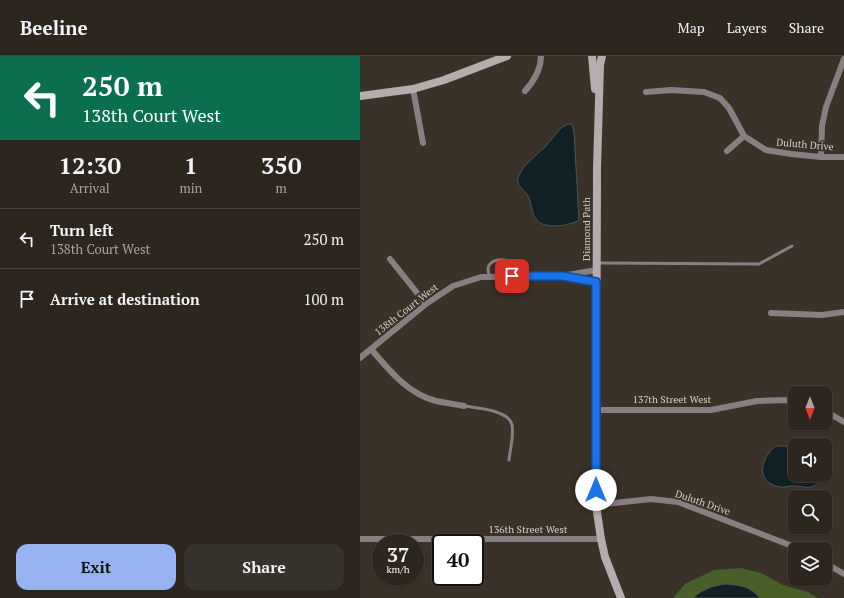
<!DOCTYPE html>
<html lang="en">
<head>
<meta charset="utf-8">
<style>
  body { margin:0; font-family:"PT Serif",serif; background:#38322c; color:#f1f3f6; height:100vh; display:flex; flex-direction:column; font-size:15px; white-space:nowrap }
  * { box-sizing:border-box; margin:0 }
  p { font-size:13px; color:#a6a5a4 }
  .icon { flex:none; width:22px; height:22px; fill:none; stroke:currentColor; stroke-width:2; stroke-linecap:round; stroke-linejoin:round }
  .map { position:relative; flex:1; overflow:hidden }
  .side { display:flex; flex-direction:column; background:#2c261f; width:360px }
  .side>* { flex:none }
  .hud { background:#0b6e4f; color:#fff; overflow:hidden }
  .needle { width:26px; rotate:180deg }
  .fabs { position:absolute; left:428px; top:330px; display:grid; gap:8px }
  .fabs a { display:grid; place-items:center; width:44px; height:44px; border-radius:8px; background:#2c261f; box-shadow:0 1px 3px #0004,0 0 0 1px #48433d; font-size:20px }
  .speed { position:absolute; left:12px; top:478px; display:flex; gap:8px; font-size:20px; font-weight:700; text-align:center }
  .speed>* { display:grid; place-content:center; width:52px; height:52px; border-radius:50%; background:#2c261f; box-shadow:0 1px 3px #0004,0 0 0 1px #48433d; line-height:1 }
  .speed small { font-size:10px; font-weight:400 }
  .speed .limit { border:2px solid #111; border-radius:6px; background:#fff; color:#111 }
  .pin { position:absolute; display:grid; place-items:center; width:34px; height:34px; color:#fff; margin:-17px; border-radius:8px; box-shadow:0 2px 6px #0006 }
  .me { position:absolute; width:44px; margin:-22px; rotate:0deg; stroke-linejoin:round; filter:drop-shadow(0 0 3px #0008) }
  .turn { display:flex; align-items:center; gap:14px; height:84px; padding:0 16px; font-size:18px }
  .turn .icon { width:52px; height:52px; stroke-width:2.5 }
  .turn b { display:block; font-size:28px; line-height:34px }
  .eta { display:flex; justify-content:space-evenly; align-items:center; height:68px; text-align:center }
  .eta b { font-size:24px; font-weight:700; line-height:28px }
  .action { display:flex; gap:8px; margin-top:auto; padding:8px 16px }
  .action a { flex:1; height:46px; border-radius:12px; background:#95b2f1; color:#111; font-size:16px; font-weight:700; line-height:46px; text-align:center }
  .action a+a { background:#38322c; color:#f1f3f6 }
  ul { padding:0; list-style:none }
  li { display:flex; align-items:center; gap:12px; height:60px; padding:0 16px; border-top:1px solid #48433d }
  li div { flex:1 }
  li b { display:block; font-size:15px }
  li em { font-style:normal }
  header { display:flex; align-items:center; gap:24px; box-sizing:border-box; height:56px; padding:0 20px; background:#2c261f; border-bottom:1px solid #48433d }
  header strong { font-size:19px }
  nav { display:flex; gap:22px; margin-inline-start:auto; font-size:14px }
  main { display:flex; flex:1; min-height:0 }
  .map>svg:first-child { display:block }
</style>
</head>
<body>
<header>
<strong>Beeline</strong>
<nav><a>Map</a><a>Layers</a><a>Share</a></nav>
</header>
<main>
<section class="side">
<div class="hud">
<div class="turn"><svg class="icon" aria-label="left" viewBox="0 0 24 24"><path d="M17 20v-9H6M10 6l-5 5 5 5"/></svg><div><b>250 m</b>138th Court West</div></div>
</div>
<div class="eta">
<div><b>12:30</b><p>Arrival</p></div>
<div><b>1</b><p>min</p></div>
<div><b>350</b><p>m</p></div>
</div>
<ul>
<li><svg class="icon" aria-label="left" viewBox="0 0 24 24"><path d="M17 20v-9H6M10 6l-5 5 5 5"/></svg><div><b>Turn left</b><p>138th Court West</p></div><em>250 m</em></li>
<li><svg class="icon" aria-label="arrive" viewBox="0 0 24 24"><path d="M6 21V4h12l-3 4 3 4H6"/></svg><div><b>Arrive at destination</b></div><em>100 m</em></li>
</ul>
<div class="action"><a>Exit</a><a>Share</a></div>
</section>
<div class="map">
<svg width="484" height="542" viewBox="0 0 484 542">
  <rect width="100%" height="100%" fill="#3a3229"/>
  <!-- green -->
  <path fill="#495f28" d="M 381,512 L 401,517 L 423,529 L 448,536 L 458,542 L 293,542 L 313,542 L 325,528 L 354,514 Z"/>
  <!-- water -->
  <path fill="#112025" stroke="#4c5557" d="M 210,68 L 212,69 L 214,76 L 219,164 C 210,170 183,174 176,163 C 171,156 172,147 168,140 C 164,133 156,130 158,122 C 162,109 176,100 185,91 C 190,85 195,79 201,72 L 206,69 Z
    M 416,390 L 425,390 L 435,395 L 435,419 L 464,419 C 451,437 450,430 432,430 C 428,430 424,432 420,431 C 395,427 400,402 416,390 Z
    M 365,528 C 380,529 390,530 400,542 L 333,542 C 343,533 352,530 365,528 Z"/>
  <g fill="none" stroke-linecap="round" stroke-linejoin="round">
    <!-- lane -->
    <path stroke="#878082" stroke-width="3" d="M 238,207 L 399,208 L 432,190
      M 130,221 C 124,208 133,203 145,204 L 151,214 L 152,220
      M 104,350 C 117,352 149,354 152,369 C 154,380 150,393 149,404"/>
    <!-- street -->
    <path stroke="#878082" stroke-width="6" d="M 53,33 L 63,87
      M 165,35 C 174,25 181,13 181,0
      M 286,36 L 311,34 L 344,36 L 360,42 L 369,52 L 384,80 L 406,94 L 431,98 L 461,101 L 484,101
      M 367,95 L 384,80
      M 461,101 L 462,70 L 466,51 L 484,3
      M 30,203 L 66,248
      M 208,219 L 236,214
      M 411,257 L 462,259 L 484,256
      M 11,293 C 29,314 48,338 76,345 C 85,347 95,348 104,350
      M 0,302 L 66,248 L 93,230 L 121,221 L 202,220 L 236,226
      M 235,354 L 351,354 L 397,345 L 425,344 L 435,347
      M 465,355 L 484,366
      M 236,449 L 291,443 L 318,446 L 440,493
      M 0,483 L 241,483
      M 465,507 L 484,518"/>
    <!-- secondary -->
    <path stroke="#b6abad" stroke-width="8" d="M 232,0 L 235,33
      M 242,0 L 240,9 L 237,113 L 236,449 L 241,483 L 245,501 L 261,542
      M 0,40 L 53,33 L 84,24 L 147,0"/>
  </g>
  <g fill="none" stroke-linecap="round" stroke-linejoin="round">
    <!-- route casing -->
    <g stroke="#114b97" stroke-width="10">
      <path id="route" d="M 152,220 L 202,220 L 236,226 L 236,434"/>
    </g>
    <!-- route -->
    <use href="#route" stroke="#1a73e8" stroke-width="7"/>
  </g>
  <g text-anchor="middle" stroke-width="4" stroke-linejoin="round" paint-order="stroke">
    <!-- street labels -->
    <g font-size="10" fill="#d6d1cb" stroke="#3a3229">
      <text transform="translate(445 88) rotate(5)" y="4">Duluth Drive</text>
      <text transform="translate(226 173) rotate(-90)" y="4">Diamond Path</text>
      <text transform="translate(46 253) rotate(-38)" y="4">138th Court West</text>
      <text x="312" y="347">137th Street West</text>
      <text transform="translate(343 446) rotate(19)" y="4">Duluth Drive</text>
      <text x="168" y="477">136th Street West</text>
    </g>
  </g>
</svg>
<div class="fabs">
<a><svg class="needle" viewBox="-14 -14 28 28"><path d="M0-13l5 13h-10z" fill="#e53935"/><path d="M0 13l5-13h-10z" fill="#a6a5a4"/></svg></a>
<a><svg class="icon" aria-label="sound" viewBox="0 0 24 24"><path d="M4 9h4l5-4v14l-5-4H4zM17 9q2 3 0 6"/></svg></a>
<a><svg class="icon" aria-label="search" viewBox="0 0 24 24"><circle cx="10" cy="10" r="6"/><path d="M15 15l6 6"/></svg></a>
<a><svg class="icon" aria-label="layers" viewBox="0 0 24 24"><path d="M12 4l9 5-9 5-9-5zM3 14l9 5 9-5"/></svg></a>
</div>
<div class="speed"><div>37<small>km/h</small></div><div class="limit">40</div></div>
<div class="pin" style="left:152px;top:220px;background:#d93025"><svg class="icon" aria-label="arrive" viewBox="0 0 24 24"><path d="M6 21V4h12l-3 4 3 4H6"/></svg></div>
<svg class="me" style="left:236px;top:434px" viewBox="-20 -20 40 40"><circle r="19" fill="#fff"/><path d="M0-13L10 11 0 6-10 11z" fill="#1a73e8"/></svg>
</div>
</main>
</body>
</html>
